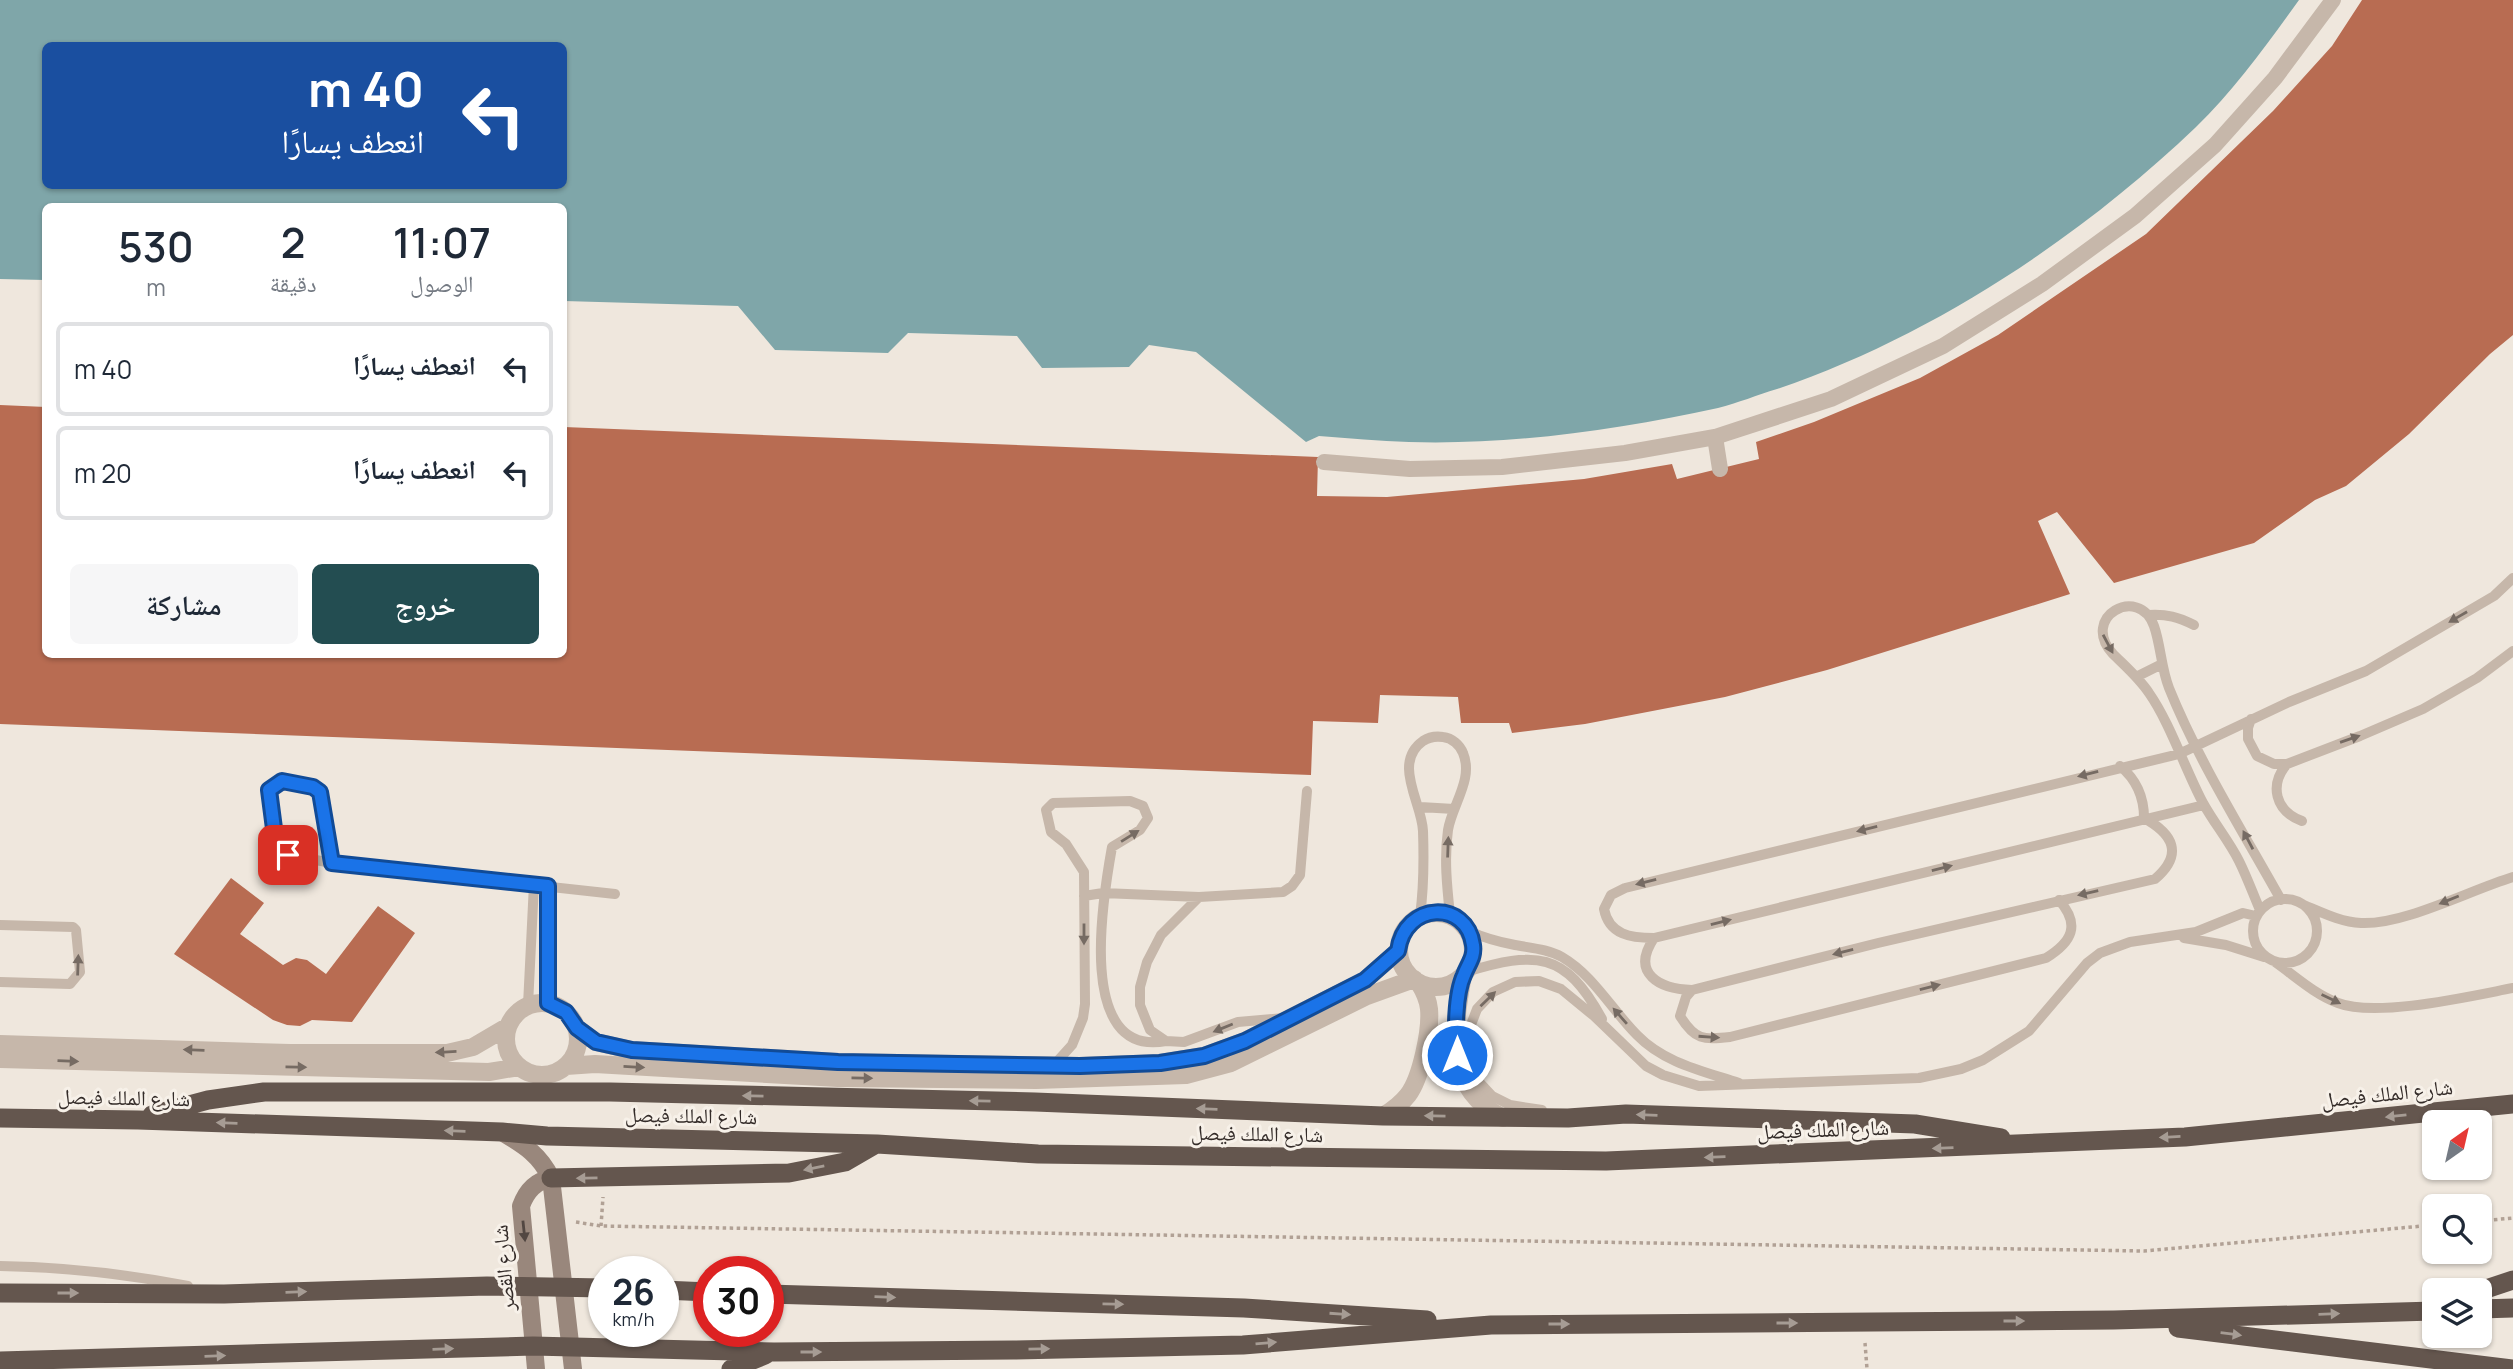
<!DOCTYPE html>
<html lang="ar">
<head>
<meta charset="utf-8">
<style>
  body { margin:0; font-family:Manrope,"Noto Naskh Arabic",sans-serif; background:#f6f6f7; color:#1f2937; direction:rtl; height:100vh; display:flex; flex-direction:column; font-size:26px; white-space:nowrap }
  * { box-sizing:border-box; margin:0 }
  p { font-size:23px; color:#747a83 }
  .icon { flex:none; width:38px; height:38px; fill:none; stroke:currentColor; stroke-width:2; stroke-linecap:round; stroke-linejoin:round }
  .map { position:relative; flex:1; overflow:hidden; direction:ltr }
  .side { position:absolute; left:42px; top:203px; width:525px; height:455px; display:flex; flex-direction:column; background:#fff; border-radius:10px; box-shadow:0 2px 5px #0004; direction:rtl }
  .side>* { flex:none }
  .guide { position:absolute; left:42px; top:42px; width:525px; height:147px; border-radius:10px; box-shadow:0 2px 5px #0004; direction:rtl; background:#1a4fa0; color:#fff; overflow:hidden }
  .needle { width:46px; rotate:34deg }
  .fabs { position:absolute; left:2422px; top:1110px; display:grid; gap:14px }
  .fabs a { display:grid; place-items:center; width:70px; height:70px; border-radius:10px; background:#fff; box-shadow:0 2px 5px #0004; font-size:35px }
  .speed { position:absolute; left:588px; top:1256px; display:flex; gap:14px; font-size:35px; font-weight:700; text-align:center }
  .speed>* { display:grid; place-content:center; width:91px; height:91px; border-radius:50%; background:#fff; box-shadow:0 2px 5px #0004; line-height:1 }
  .speed small { font-size:18px; font-weight:400 }
  .speed .limit { border:10px solid #d22; background:#fff; color:#111 }
  .pin { position:absolute; display:grid; place-items:center; width:60px; height:60px; color:#fff; margin:-30px; border-radius:14px; box-shadow:0 4px 10px #0006 }
  .me { position:absolute; width:77px; margin:-38px; rotate:0deg; stroke-linejoin:round; filter:drop-shadow(0 0 5px #0008) }
  .turn { display:flex; align-items:center; gap:24px; height:147px; padding:0 28px; font-size:32px }
  .turn .icon { width:91px; height:91px; stroke-width:2.5 }
  .turn b { display:block; font-size:49px; line-height:60px }
  .eta { display:flex; justify-content:space-evenly; align-items:center; height:119px; text-align:center }
  .eta b { font-size:42px; font-weight:600; line-height:49px }
  .button { display:flex; gap:14px; margin-top:auto; padding:14px 28px }
  .button a { flex:1; height:80px; border-radius:10px; background:#234d51; color:#fff; font-size:28px; font-weight:600; line-height:80px; text-align:center }
  .button a+a { background:#f6f6f7; color:#1f2937 }
  ul { padding:0; list-style:none }
  li { display:flex; align-items:center; gap:21px; height:94px; margin:0 14px 10px; padding:0 14px; border:4px solid #e0e1e3; border-radius:10px }
  li div { flex:1 }
  li b { display:block; font-size:26px }
  li em { font-style:normal }
  .map>svg:first-child { display:block }
</style>
</head>
<body>
<div class="map">
<svg width="2513" height="1369" viewBox="0 0 2513 1369">
  <rect width="100%" height="100%" fill="#efe7dd"/>
  <!-- water -->
  <path fill="#7fa6a9" fill-rule="evenodd" d="M 0,0 L 2299,0 C 2267,44 2235,89 2196,127 C 2079,239 1930,337 1777,389 C 1757,395 1738,403 1718,408 C 1618,430 1512,445 1409,442 C 1379,441 1349,438 1319,436 L 1306,442 L 1196,352 L 1149,345 L 1129,367 L 1042,368 L 1017,336 L 908,333 L 888,353 L 775,350 L 738,306 L 564,301 L 564,206 L 46,206 L 45,280 L 0,279 ZM 46,46 L 564,46 L 564,186 L 46,186 Z"/>
  <!-- building -->
  <path fill="#b86c52" d="M 2362,0 L 2513,0 L 2513,335 L 2490,354 L 2409,434 L 2346,486 L 2315,500 L 2254,543 L 2114,583 L 2057,512 L 2038,521 L 2070,594 L 1827,670 L 1725,697 L 1585,724 L 1512,733 L 1509,723 L 1461,723 L 1458,697 L 1380,695 L 1378,723 L 1313,721 L 1311,775 L 0,724 L 0,405 L 46,407 L 46,654 L 564,654 L 564,427 L 1318,457 L 1317,496 L 1387,497 L 1584,479 L 1672,464 L 1677,479 L 1759,459 L 1756,442 L 1814,422 L 1920,378 L 1998,335 L 2146,234 L 2273,111 L 2332,46 Z
    M 231,878 L 264,903 L 240,934 L 283,965 L 296,958 L 307,960 L 326,974 L 378,906 L 415,933 L 352,1022 L 312,1020 L 300,1026 L 287,1025 L 273,1020 L 174,954 Z"/>
  <g fill="none" stroke-linecap="round" stroke-linejoin="round">
    <!-- path -->
    <path stroke="#b1a195" stroke-width="3.5" stroke-dasharray="3.5 3.5" stroke-linecap="butt" d="M 2480,1221 L 2513,1218
      M 576,1222 L 601,1226 L 2144,1251 L 2434,1225
      M 601,1226 L 603,1197
      M 1865,1343 L 1867,1369"/>
    <!-- service -->
    <path stroke="#c6b7aa" stroke-width="10" d="M 2149,615 C 2167,614 2178,617 2194,625
      M 2136,677 L 2162,664
      M 2251,719 L 2248,728 L 2248,739 L 2257,756 L 2274,764 L 2287,764 L 2360,736 L 2423,709 L 2477,678 L 2513,651
      M 2287,764 C 2269,785 2275,811 2302,821
      M 2120,766 C 2137,780 2144,797 2144,818
      M 2204,805 L 1654,938 C 1631,938 1609,935 1604,909 L 1611,895 L 1625,888 L 2179,754 L 2289,702 L 2366,671 L 2494,596 L 2513,578
      M 1420,807 L 1454,809
      M 332,863 L 320,792 L 313,787 L 282,781 L 269,790 L 277,844 L 280,850 L 288,855 L 332,863 L 615,894
      M 1084,896 L 1103,893 L 1199,897 L 1283,892 L 1292,886 L 1300,875 L 1307,791
      M 1199,897 L 1161,935 L 1147,962 L 1140,987 L 1140,1005 L 1150,1030 L 1166,1041 L 1184,1042 L 1238,1022 L 1284,1018
      M2253 931a32 32 0 1 1 64 0a32 32 0 1 1-64 0Z
      M 2304,905 C 2323,913 2341,922 2361,923 C 2404,925 2470,890 2513,877
      M 2260,910 C 2253,894 2247,877 2239,861 C 2229,841 2214,823 2203,803 C 2185,769 2170,723 2149,693 C 2139,678 2125,666 2113,654 C 2079,617 2139,584 2154,626 C 2161,646 2161,668 2169,688 C 2198,760 2243,832 2281,900
      M 1420,916 C 1424,887 1424,860 1423,831 C 1422,803 1392,763 1423,741 C 1429,737 1436,736 1443,737 C 1452,738 1460,745 1463,753 C 1474,779 1452,805 1448,830 C 1444,858 1447,887 1450,915
      M 0,925 L 73,927 L 76,930 L 80,972 L 70,984 L 0,982
      M 1469,931 C 1484,938 1499,942 1515,945 C 1531,948 1548,949 1562,957 C 1593,975 1612,1010 1637,1035 C 1664,1063 1703,1071 1739,1083
      M 1654,938 C 1630,974 1660,989 1692,990 L 1878,943 L 2155,879 C 2184,854 2173,834 2144,818
      M 2184,938 L 2226,945 L 2264,957
      M 2275,962 C 2295,976 2314,994 2338,1003 C 2376,1018 2471,996 2513,988
      M 1466,972 C 1536,951 1565,951 1602,1019
      M 1692,990 L 1686,997 L 1680,1016 C 1695,1040 1703,1040 1730,1037 L 2046,958 C 2072,942 2081,925 2059,900
      M 548,1003 L 548,886
      M 528,1005 L 534,884
      M 1053,1066 L 1072,1045 L 1083,1018 L 1085,1004 L 1084,872 L 1066,844 L 1051,832 L 1046,810 L 1053,803 L 1130,801 L 1143,806 L 1148,818 L 1140,830 L 1112,847 C 1103,897 1075,1058 1166,1041
      M 1542,1110 L 1510,1105 L 1492,1096 L 1478,1081 L 1469,1062 L 1467,1041 L 1469,1030 L 1477,1009 L 1493,992 L 1515,982 L 1539,981 L 1561,989 L 1594,1016 L 1646,1066 L 1663,1075 L 1699,1086 L 1919,1078 L 1961,1069 L 1983,1060 L 2029,1031 L 2087,963 L 2100,953 L 2130,942 L 2196,932 L 2243,913 L 2256,916
      M 0,1266 C 64,1267 126,1274 188,1286"/>
    <!-- pedestrian -->
    <path stroke="#c6b7aa" stroke-width="16" d="M 1715,437 L 1720,469
      M 1324,462 L 1410,469 L 1502,467 L 1625,453 L 1715,437 L 1831,399 L 1943,346 L 2042,284 L 2135,216 L 2215,145 L 2275,78 L 2333,0"/>
    <!-- minor -->
    <path stroke="#c6b7aa" stroke-width="18" d="M1399 950a37 37 0 1 1 74 0a37 37 0 1 1-74 0Z
      M 1463,975 C 1453,1031 1444,1088 1503,1118
      M506 1039a36 36 0 1 1 72 0a36 36 0 1 1-72 0Z
      M 577,1028 L 596,1042 L 631,1050 L 838,1062 L 1080,1066 L 1160,1063 L 1204,1056 L 1245,1041 L 1365,980 L 1398,951
      M 0,1044 L 290,1053 L 447,1053 L 473,1047 L 507,1027
      M 0,1059 L 489,1072 L 519,1067
      M 566,1066 L 595,1064 L 838,1078 L 1036,1080 L 1186,1075 L 1231,1063 L 1367,996 L 1414,979
      M 1383,1116 C 1393,1110 1401,1104 1408,1095 C 1421,1078 1431,1030 1429,1009 C 1428,999 1424,991 1419,983"/>
    <!-- secondary -->
    <path stroke="#99877c" stroke-width="18" d="M 502,1132 C 525,1146 539,1154 551,1178 L 573,1369
      M 536,1369 L 521,1206 C 526,1192 535,1181 551,1178"/>
    <!-- trunk -->
    <path stroke="#64564e" stroke-width="19" d="M 152,1115 L 208,1100 L 264,1092 L 610,1092 L 1035,1102 L 1383,1116 L 1568,1118 L 1626,1114 L 1915,1124 L 2001,1138
      M 0,1118 L 138,1120 L 502,1132 L 547,1136 L 877,1144 L 1038,1154 L 1606,1161 L 2185,1137 L 2513,1104
      M 551,1178 L 789,1173 L 845,1162 L 876,1144
      M 663,1290 L 709,1292
      M 2480,1291 L 2513,1280
      M 0,1293 L 224,1294 L 487,1286 L 604,1288
      M 768,1294 L 1244,1308 L 1427,1320
      M 2480,1309 L 2513,1308
      M 2178,1328 L 2512,1369
      M 0,1361 L 533,1346 L 774,1352 L 1013,1350 L 1243,1345 L 1491,1325 L 2114,1320 L 2434,1311
      M 731,1369 L 765,1355"/>
  </g>
  <!-- one-way arrows -->
  <defs><path id="oneway-solid" d="M-6-.8H1V-3.2L6.5 0L1 3.2V.8H-6Z" transform="scale(1.75)"/></defs>
  <g fill="#766b63">
    <use href="#oneway-solid" transform="translate(2458 617) rotate(150)"/>
    <use href="#oneway-solid" transform="translate(2108 644) rotate(62)"/>
    <use href="#oneway-solid" transform="translate(2350 739) rotate(-19)"/>
    <use href="#oneway-solid" transform="translate(2088 774) rotate(166)"/>
    <use href="#oneway-solid" transform="translate(1867 829) rotate(166)"/>
    <use href="#oneway-solid" transform="translate(1130 836) rotate(-32)"/>
    <use href="#oneway-solid" transform="translate(2248 840) rotate(-118)"/>
    <use href="#oneway-solid" transform="translate(1448 847) rotate(-88)"/>
    <use href="#oneway-solid" transform="translate(1942 868) rotate(-14)"/>
    <use href="#oneway-solid" transform="translate(1646 882) rotate(166)"/>
    <use href="#oneway-solid" transform="translate(2088 893) rotate(167)"/>
    <use href="#oneway-solid" transform="translate(2449 900) rotate(158)"/>
    <use href="#oneway-solid" transform="translate(1721 922) rotate(-14)"/>
    <use href="#oneway-solid" transform="translate(1084 934) rotate(90)"/>
    <use href="#oneway-solid" transform="translate(1843 952) rotate(166)"/>
    <use href="#oneway-solid" transform="translate(78 965) rotate(-88)"/>
    <use href="#oneway-solid" transform="translate(1930 987) rotate(-14)"/>
    <use href="#oneway-solid" transform="translate(1488 999) rotate(-44)"/>
    <use href="#oneway-solid" transform="translate(2331 999) rotate(26)"/>
    <use href="#oneway-solid" transform="translate(1620 1016) rotate(-131)"/>
    <use href="#oneway-solid" transform="translate(1223 1028) rotate(158)"/>
    <use href="#oneway-solid" transform="translate(1709 1037) rotate(4)"/>
    <use href="#oneway-solid" transform="translate(194 1050) rotate(-178)"/>
    <use href="#oneway-solid" transform="translate(446 1052) rotate(177)"/>
    <use href="#oneway-solid" transform="translate(68 1061) rotate(2)"/>
    <use href="#oneway-solid" transform="translate(296 1067) rotate(1)"/>
    <use href="#oneway-solid" transform="translate(634 1067) rotate(3)"/>
    <use href="#oneway-solid" transform="translate(862 1078) rotate(1)"/>
  </g>
  <g fill="#a69c94">
    <use href="#oneway-solid" transform="translate(753 1096) rotate(-179)"/>
    <use href="#oneway-solid" transform="translate(980 1101) rotate(-179)"/>
    <use href="#oneway-solid" transform="translate(1207 1109) rotate(-178)"/>
    <use href="#oneway-solid" transform="translate(1647 1115) rotate(-178)"/>
    <use href="#oneway-solid" transform="translate(1435 1116) rotate(-179)"/>
    <use href="#oneway-solid" transform="translate(2396 1116) rotate(174)"/>
    <use href="#oneway-solid" transform="translate(227 1123) rotate(-178)"/>
    <use href="#oneway-solid" transform="translate(455 1131) rotate(-178)"/>
    <use href="#oneway-solid" transform="translate(2170 1137) rotate(177)"/>
    <use href="#oneway-solid" transform="translate(1943 1148) rotate(178)"/>
    <use href="#oneway-solid" transform="translate(1715 1157) rotate(178)"/>
    <use href="#oneway-solid" transform="translate(814 1168) rotate(169)"/>
    <use href="#oneway-solid" transform="translate(587 1178) rotate(179)"/>
    <use href="#oneway-solid" transform="translate(296 1292) rotate(-2)"/>
    <use href="#oneway-solid" transform="translate(68 1293)"/>
    <use href="#oneway-solid" transform="translate(885 1297) rotate(2)"/>
    <use href="#oneway-solid" transform="translate(1113 1304) rotate(1)"/>
    <use href="#oneway-solid" transform="translate(1340 1314) rotate(4)"/>
    <use href="#oneway-solid" transform="translate(2329 1314) rotate(-2)"/>
    <use href="#oneway-solid" transform="translate(2014 1321)"/>
    <use href="#oneway-solid" transform="translate(1787 1323)"/>
    <use href="#oneway-solid" transform="translate(1559 1324)"/>
    <use href="#oneway-solid" transform="translate(2231 1334) rotate(7)"/>
    <use href="#oneway-solid" transform="translate(1266 1343) rotate(-5)"/>
    <use href="#oneway-solid" transform="translate(443 1349) rotate(-2)"/>
    <use href="#oneway-solid" transform="translate(1039 1349) rotate(-1)"/>
    <use href="#oneway-solid" transform="translate(811 1352)"/>
    <use href="#oneway-solid" transform="translate(215 1356) rotate(-2)"/>
  </g>
  <use fill="#524742" href="#oneway-solid" transform="translate(524 1231) rotate(84)"/>
  <g fill="none" stroke-linecap="round" stroke-linejoin="round">
    <!-- route casing -->
    <g stroke="#114b97" stroke-width="18">
      <path id="route" d="M 288,855 L 276,844 L 269,790 L 282,781 L 313,787 L 320,792 L 332,863 L 548,886 L 548,1003 L 566,1012 L 577,1028 L 596,1042 L 632,1050 L 838,1062 L 1080,1066 L 1160,1063 L 1204,1056 L 1245,1041 L 1365,980 L 1398,951 C 1405,901 1467,900 1473,945 C 1475,957 1468,964 1464,975 C 1455,994 1455,1034 1457,1055"/>
    </g>
    <!-- route -->
    <use href="#route" stroke="#1a73e8" stroke-width="12"/>
  </g>
  <g text-anchor="middle" stroke-width="6" stroke-linejoin="round" paint-order="stroke">
    <!-- street labels -->
    <g font-size="21" fill="#342c29" stroke="#f7f1e9">
      <text transform="translate(2387 1094) rotate(-6)" y="7">شارع الملك فيصل</text>
      <text transform="translate(124 1098) rotate(1)" y="7">شارع الملك فيصل</text>
      <text transform="translate(691 1116) rotate(1)" y="7">شارع الملك فيصل</text>
      <text transform="translate(1823 1130) rotate(-2)" y="7">شارع الملك فيصل</text>
      <text transform="translate(1257 1134) rotate(1)" y="7">شارع الملك فيصل</text>
      <text transform="translate(504 1268) rotate(-95)" y="7">شارع القصر</text>
    </g>
  </g>
</svg>
<div class="fabs">
<a><svg class="needle" viewBox="-14 -14 28 28"><path d="M0-13l5 13h-10z" fill="#e53935"/><path d="M0 13l5-13h-10z" fill="#747a83"/></svg></a>
<a><svg class="icon" aria-label="search" viewBox="0 0 24 24"><circle cx="10" cy="10" r="6"/><path d="M15 15l6 6"/></svg></a>
<a><svg class="icon" aria-label="layers" viewBox="0 0 24 24"><path d="M12 4l9 5-9 5-9-5zM3 14l9 5 9-5"/></svg></a>
</div>
<div class="speed"><div>26<small>km/h</small></div><div class="limit">30</div></div>
<div class="pin" style="left:288px;top:855px;background:#d93025"><svg class="icon" aria-label="arrive" viewBox="0 0 24 24"><path d="M6 21V4h12l-3 4 3 4H6"/></svg></div>
<svg class="me" style="left:1457px;top:1055px" viewBox="-20 -20 40 40"><circle r="17" fill="#1a73e8" stroke="#fff" stroke-width="3"/><path d="M0-11L8 9 0 5-8 9z" fill="#fff"/></svg>
<div class="guide">
<div class="turn"><svg class="icon" aria-label="left" viewBox="0 0 24 24"><path d="M17 20v-9H6M10 6l-5 5 5 5"/></svg><div><b>40 m</b>انعطف يسارًا</div></div>
</div>
<section class="side">
<div class="eta">
<div><b>11:07</b><p>الوصول</p></div>
<div><b>2</b><p>دقيقة</p></div>
<div><b>530</b><p>m</p></div>
</div>
<ul>
<li><svg class="icon" aria-label="left" viewBox="0 0 24 24"><path d="M17 20v-9H6M10 6l-5 5 5 5"/></svg><div><b>انعطف يسارًا</b></div><em>40 m</em></li>
<li><svg class="icon" aria-label="left" viewBox="0 0 24 24"><path d="M17 20v-9H6M10 6l-5 5 5 5"/></svg><div><b>انعطف يسارًا</b></div><em>20 m</em></li>
</ul>
<div class="button"><a>خروج</a><a>مشاركة</a></div>
</section>
</div>
</body>
</html>
